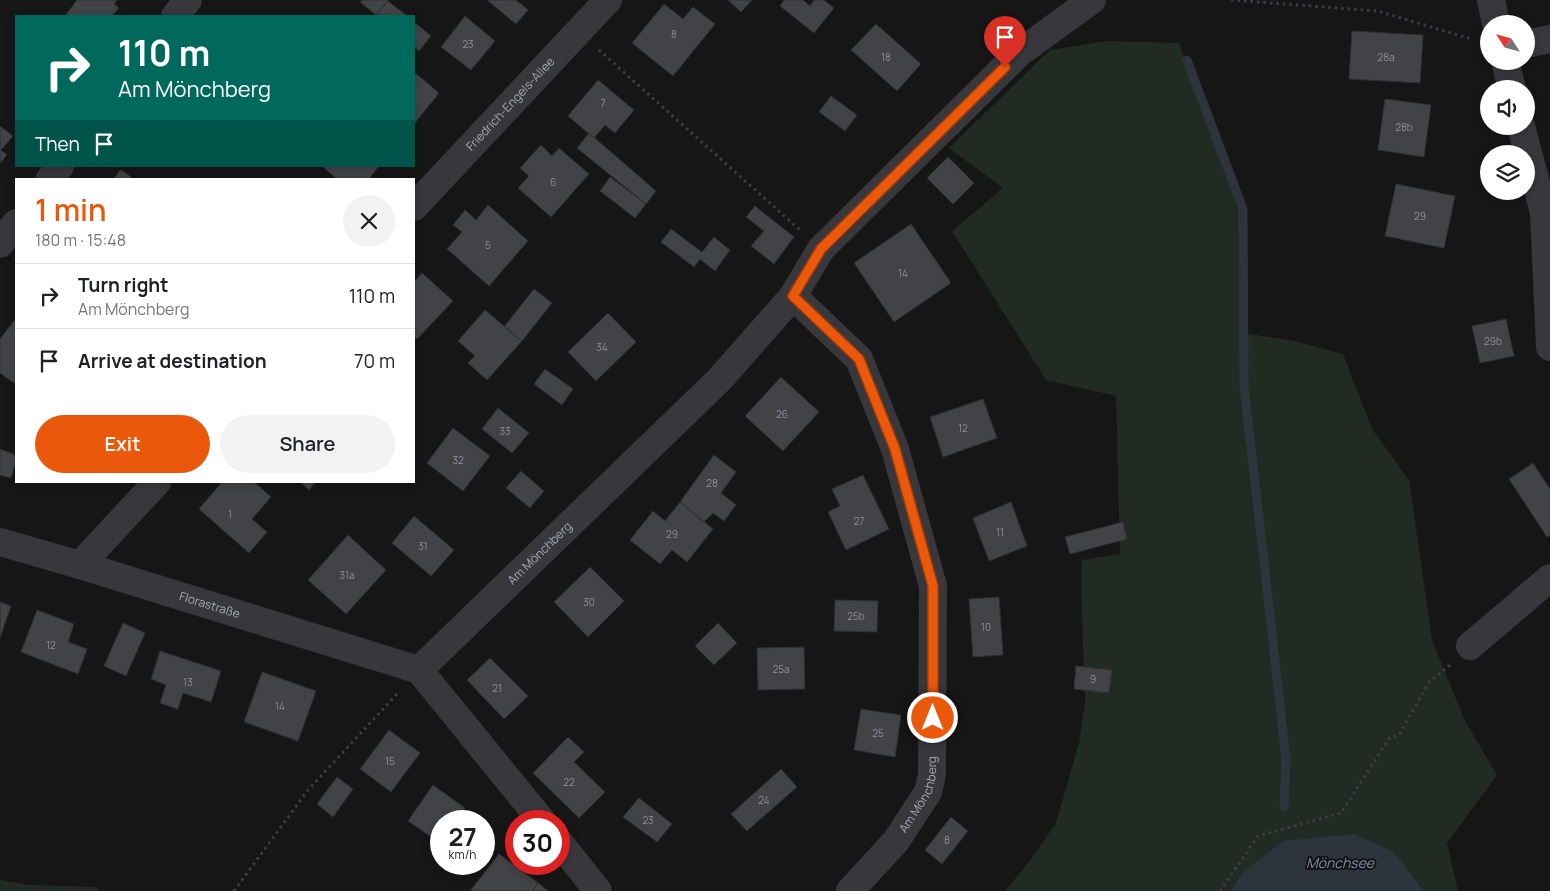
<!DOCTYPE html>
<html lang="en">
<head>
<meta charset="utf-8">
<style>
  body { margin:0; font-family:Manrope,sans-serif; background:#f2f2f2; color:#202124; height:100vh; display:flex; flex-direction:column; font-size:19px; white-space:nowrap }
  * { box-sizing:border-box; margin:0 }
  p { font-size:16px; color:#757577 }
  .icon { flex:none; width:28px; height:28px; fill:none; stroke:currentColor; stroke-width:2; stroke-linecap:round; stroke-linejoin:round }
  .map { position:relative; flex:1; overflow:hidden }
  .panel { position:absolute; left:15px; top:178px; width:400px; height:305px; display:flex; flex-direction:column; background:#fff; border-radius:0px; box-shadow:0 2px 8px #0003 }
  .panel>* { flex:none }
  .banner { position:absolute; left:15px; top:15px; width:400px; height:152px; border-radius:0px; box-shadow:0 2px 8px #0003; background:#00695c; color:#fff; overflow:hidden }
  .needle { width:32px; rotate:306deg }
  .tools { position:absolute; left:1480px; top:15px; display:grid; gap:10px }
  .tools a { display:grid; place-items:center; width:55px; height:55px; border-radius:50%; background:#fff; box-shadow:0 2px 8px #0003; font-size:25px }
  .speed { position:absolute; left:430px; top:810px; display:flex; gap:10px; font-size:25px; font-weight:700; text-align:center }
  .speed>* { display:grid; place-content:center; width:65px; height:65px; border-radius:50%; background:#fff; box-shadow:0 2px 8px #0003; line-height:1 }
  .speed small { font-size:12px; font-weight:400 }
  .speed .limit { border:8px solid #d22; background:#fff; color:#111 }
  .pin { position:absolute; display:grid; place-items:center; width:42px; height:42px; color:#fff; margin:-51px -21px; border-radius:50% 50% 50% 0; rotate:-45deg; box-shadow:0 0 5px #0007 }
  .pin .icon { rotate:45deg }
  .me { position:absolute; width:55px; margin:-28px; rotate:0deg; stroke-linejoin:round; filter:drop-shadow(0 0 4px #0008) }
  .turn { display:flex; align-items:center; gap:18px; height:105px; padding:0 20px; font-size:22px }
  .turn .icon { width:65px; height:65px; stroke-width:2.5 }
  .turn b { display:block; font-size:35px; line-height:42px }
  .then { display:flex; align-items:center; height:48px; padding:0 20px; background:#0003; gap:10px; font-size:19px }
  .round { display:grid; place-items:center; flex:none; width:52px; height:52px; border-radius:26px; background:#f2f2f2 }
  .head { display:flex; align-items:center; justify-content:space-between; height:85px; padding:0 20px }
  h1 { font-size:30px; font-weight:600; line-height:38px; color:#ea580c }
  .primary-button { display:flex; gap:10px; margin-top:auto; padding:10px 20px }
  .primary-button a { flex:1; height:58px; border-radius:30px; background:#ea580c; color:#fff; font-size:20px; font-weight:600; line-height:58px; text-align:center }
  .primary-button a+a { background:#f2f2f2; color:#202124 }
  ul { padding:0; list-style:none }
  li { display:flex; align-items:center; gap:15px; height:65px; padding:0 20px; border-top:1px solid #e0e0e0 }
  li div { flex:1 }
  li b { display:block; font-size:19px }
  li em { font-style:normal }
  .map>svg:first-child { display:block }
</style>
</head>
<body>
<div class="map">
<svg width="1550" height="891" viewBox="0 0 1550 891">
  <rect width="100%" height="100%" fill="#161617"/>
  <!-- green -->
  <path fill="#222a24" d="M 1106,41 L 1179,43 L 1243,209 L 1243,333 L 1295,341 L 1343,354 L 1372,429 L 1409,480 L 1432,640 L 1465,721 L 1497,775 L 1447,843 L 1458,891 L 1424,891 L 1394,852 L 1243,872 L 1230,891 L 1005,891 L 1031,859 L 1056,823 L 1079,743 L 1085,703 L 1081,586 L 1082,560 L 1120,554 L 1116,396 L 1046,380 L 952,231 L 1003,188 L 949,148 L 1050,50 Z
    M 0,880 L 30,885 L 97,887 L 100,891 L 0,891 Z"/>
  <!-- water -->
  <path fill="#2e343c" d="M 1354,834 L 1394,852 L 1424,891 L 1230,891 L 1243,872 L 1283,841 Z"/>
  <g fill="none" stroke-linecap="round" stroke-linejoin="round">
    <!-- stream -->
    <path stroke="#2e343c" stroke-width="9" d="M 1187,60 L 1243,209 L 1244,385 L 1286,759 L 1284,807"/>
  </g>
  <!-- building -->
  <path fill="#424347" stroke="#303033" d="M 77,0 L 117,0 L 114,4 L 119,8 L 112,16 L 65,16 Z
    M 362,0 L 388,0 L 388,1 L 376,15 L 360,2 Z
    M 487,0 L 516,0 L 528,10 L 516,24 Z
    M 728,0 L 752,0 L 741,12 Z
    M 784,0 L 803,0 L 810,6 L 814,0 L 824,0 L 834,8 L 814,33 L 780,6 Z
    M 388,1 L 407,16 L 376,15 Z
    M 664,4 L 683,19 L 693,7 L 715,24 L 673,76 L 632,43 Z
    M 465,16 L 495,41 L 471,70 L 441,47 Z
    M 414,22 L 431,36 L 419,51 L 414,47 Z
    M 876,24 L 921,64 L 897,91 L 851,50 Z
    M 1352,31 L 1423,35 L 1420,83 L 1349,79 Z
    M 414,72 L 439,93 L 414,124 Z
    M 598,80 L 634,110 L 615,133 L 605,125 L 594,138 L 568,116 Z
    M 831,96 L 857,115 L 845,131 L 819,112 Z
    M 1385,99 L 1431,105 L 1424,157 L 1378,150 Z
    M 0,126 L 13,136 L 1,150 L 7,155 L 0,163 Z
    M 589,133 L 656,191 L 646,204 L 577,148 Z
    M 541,145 L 552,156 L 559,148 L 589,174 L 551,217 L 518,188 L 529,176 L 520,168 Z
    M 948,157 L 974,183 L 953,204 L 927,178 Z
    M 322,166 L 379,166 L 369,179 L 337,179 Z
    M 120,170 L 126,173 L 133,179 L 114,179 Z
    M 610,177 L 646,204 L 635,218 L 600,191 Z
    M 1396,184 L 1455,196 L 1444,248 L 1385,236 Z
    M 488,205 L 528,241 L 489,286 L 447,249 L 462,232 L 453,225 L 465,210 L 476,220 Z
    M 755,206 L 794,237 L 774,264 L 751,246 L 764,231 L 746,217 Z
    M 911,224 L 951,283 L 894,322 L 854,263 Z
    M 671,229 L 702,252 L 714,237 L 730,250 L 715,271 L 700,259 L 694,267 L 661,242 Z
    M 422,273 L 453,301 L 417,339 L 414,336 L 414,282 Z
    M 534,289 L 552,303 L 522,341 L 504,327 Z
    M 485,310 L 522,341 L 487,380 L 468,363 L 475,356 L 458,341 Z
    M 608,313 L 636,342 L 596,381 L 568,352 Z
    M 16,318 L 16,380 L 14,383 L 0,373 L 0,339 Z
    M 1506,319 L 1514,356 L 1480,363 L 1472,326 Z
    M 545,369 L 573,389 L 562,405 L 534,384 Z
    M 781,377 L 819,412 L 783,451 L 745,416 Z
    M 983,399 L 997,438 L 943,457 L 930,417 Z
    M 498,408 L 529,433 L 512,453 L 482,429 Z
    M 453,428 L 490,456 L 463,491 L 427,463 Z
    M 0,449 L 16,455 L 16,462 L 11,478 L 0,475 Z
    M 714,455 L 736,472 L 721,493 L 736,505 L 724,521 L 713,513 L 704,522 L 680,502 Z
    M 1533,463 L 1550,489 L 1550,535 L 1547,537 L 1509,479 Z
    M 521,471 L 544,491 L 530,508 L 506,488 Z
    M 863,475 L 889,529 L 846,550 L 828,512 L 840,506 L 832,489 Z
    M 223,481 L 253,481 L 271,497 L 252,519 L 267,532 L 249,553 L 199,509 Z
    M 299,481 L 316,481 L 309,490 Z
    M 680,502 L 713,529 L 687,562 L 672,550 L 660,564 L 630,540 L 653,511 L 665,521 Z
    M 1011,502 L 1027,546 L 989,561 L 973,518 Z
    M 414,516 L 454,550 L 431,576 L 392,543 Z
    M 1123,522 L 1127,539 L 1070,554 L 1065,537 Z
    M 348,535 L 386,570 L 346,614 L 308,580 Z
    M 590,567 L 624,601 L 588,637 L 554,602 Z
    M 999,597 L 1003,655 L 973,657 L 969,599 Z
    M 835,600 L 878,601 L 877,632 L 834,631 Z
    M 0,602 L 11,606 L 0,638 Z
    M 37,610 L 74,624 L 68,642 L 87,649 L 78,674 L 21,652 Z
    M 123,623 L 145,633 L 126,676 L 104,666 Z
    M 718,623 L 737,643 L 714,665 L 695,646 Z
    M 804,647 L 805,689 L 758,690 L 757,648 Z
    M 160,651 L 221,671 L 211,702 L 183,693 L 178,709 L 160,703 L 166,685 L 151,679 Z
    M 490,658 L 528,696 L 504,719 L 467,680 Z
    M 1076,666 L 1112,670 L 1109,693 L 1074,689 Z
    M 262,672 L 316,691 L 298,741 L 244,722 Z
    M 861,709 L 901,715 L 895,757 L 854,750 Z
    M 389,730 L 420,753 L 391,792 L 360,769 Z
    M 568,737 L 584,752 L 574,762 L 605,792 L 579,818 L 533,773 Z
    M 781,769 L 797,787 L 747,831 L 731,814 Z
    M 337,777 L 353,789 L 333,817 L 317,804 Z
    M 433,785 L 465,808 L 456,821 L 441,821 L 440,843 L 408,821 Z
    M 639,798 L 672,824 L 657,842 L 623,817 Z
    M 951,817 L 968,831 L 942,864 L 925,850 Z
    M 499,854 L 538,883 L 532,891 L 470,891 Z
    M 538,883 L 548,891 L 532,891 Z"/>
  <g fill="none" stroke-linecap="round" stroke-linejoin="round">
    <!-- path -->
    <path stroke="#3d3e43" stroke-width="3" stroke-dasharray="2.5 4" stroke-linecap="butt" d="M 1231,0 L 1378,11 L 1471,39
      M 599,50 L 801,231
      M 234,891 L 308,790 L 398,693
      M 1220,891 L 1258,836 L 1341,813 L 1390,737 L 1399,735 L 1429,682 L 1450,665"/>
    <!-- minor -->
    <g stroke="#37373c" stroke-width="28">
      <path d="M 1491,0 L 1496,24"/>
      <path d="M 175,16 L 188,0"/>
      <path d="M 1526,44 L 1550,39"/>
      <path d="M 1505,61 L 1512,89"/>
      <path d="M 1521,126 L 1544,213 L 1550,347"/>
      <path d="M 50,179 L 60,166"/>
      <path id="s1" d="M 414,207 L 608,0"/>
      <path d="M 0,244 L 16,223"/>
      <path id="s2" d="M 0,542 L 80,565 L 419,670"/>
      <path d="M 80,565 L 158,481"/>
      <path d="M 1470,646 L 1550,578"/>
      <path id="s3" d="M 419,670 L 720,379 L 793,296"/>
      <path d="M 419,670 L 542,821"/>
      <path d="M 559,842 L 598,891"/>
      <path id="s4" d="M 850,891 L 896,841 L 928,792 L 932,775 L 933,586 L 895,449 L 859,359 L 793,296 L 821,249 L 1019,53 L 1092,0"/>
    </g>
  </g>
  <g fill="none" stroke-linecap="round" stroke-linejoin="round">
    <!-- route casing -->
    <g stroke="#983908" stroke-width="12">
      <path id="route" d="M 933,718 L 933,586 L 895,449 L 859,359 L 793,296 L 821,249 L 1005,67"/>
    </g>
    <!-- route -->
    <use href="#route" stroke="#ea580c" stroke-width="9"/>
  </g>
  <g text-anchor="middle" stroke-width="4" stroke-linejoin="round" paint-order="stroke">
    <!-- number labels -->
    <g font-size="10" fill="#8e909a">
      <text x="674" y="38">8</text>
      <text x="468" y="48">23</text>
      <text x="886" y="61">18</text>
      <text x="1386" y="61">28a</text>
      <text x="603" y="107">7</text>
      <text x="1404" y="131">28b</text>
      <text x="553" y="186">6</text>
      <text x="1420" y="220">29</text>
      <text x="488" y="249">5</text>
      <text x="903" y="277">14</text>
      <text x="1493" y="345">29b</text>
      <text x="602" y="351">34</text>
      <text x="782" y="418">26</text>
      <text x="963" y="432">12</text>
      <text x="505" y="435">33</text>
      <text x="458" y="464">32</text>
      <text x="712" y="487">28</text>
      <text x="230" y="518">1</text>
      <text x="859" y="525">27</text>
      <text x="1000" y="536">11</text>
      <text x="672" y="538">29</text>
      <text x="423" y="550">31</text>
      <text x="347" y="579">31a</text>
      <text x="589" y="606">30</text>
      <text x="856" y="620">25b</text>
      <text x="986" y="631">10</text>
      <text x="51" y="649">12</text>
      <text x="781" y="673">25a</text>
      <text x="1093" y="683">9</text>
      <text x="188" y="686">13</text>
      <text x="497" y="692">21</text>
      <text x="280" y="710">14</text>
      <text x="878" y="737">25</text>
      <text x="390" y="765">15</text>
      <text x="569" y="786">22</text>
      <text x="764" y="804">24</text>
      <text x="648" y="824">23</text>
      <text x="947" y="844">8</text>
    </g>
    <!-- street labels -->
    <g font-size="12" fill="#a8aab6" stroke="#111112">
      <text dy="4" stroke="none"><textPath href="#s1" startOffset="141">Friedrich-Engels-Allee</textPath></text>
      <text dy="4" stroke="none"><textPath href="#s3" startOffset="168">Am Mönchberg</textPath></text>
      <text dy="4" stroke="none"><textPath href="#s2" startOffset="219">Florastraße</textPath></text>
      <text dy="4" stroke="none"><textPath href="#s4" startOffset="121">Am Mönchberg</textPath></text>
    </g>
    <!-- water labels -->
    <g font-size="14" font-style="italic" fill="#8293af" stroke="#111112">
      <text x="1340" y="868">Mönchsee</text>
    </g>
  </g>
</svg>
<div class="tools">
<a><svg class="needle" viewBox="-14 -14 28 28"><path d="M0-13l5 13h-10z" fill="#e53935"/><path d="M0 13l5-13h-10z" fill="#757577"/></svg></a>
<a><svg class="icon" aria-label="sound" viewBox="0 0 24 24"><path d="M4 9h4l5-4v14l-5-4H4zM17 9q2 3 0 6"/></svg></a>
<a><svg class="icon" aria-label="layers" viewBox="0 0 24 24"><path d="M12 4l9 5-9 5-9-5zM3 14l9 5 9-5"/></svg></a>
</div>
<div class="speed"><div>27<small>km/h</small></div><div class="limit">30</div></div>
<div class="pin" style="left:1005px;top:67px;background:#d93025"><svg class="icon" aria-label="arrive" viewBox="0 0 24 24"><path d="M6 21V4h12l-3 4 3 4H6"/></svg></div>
<svg class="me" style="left:933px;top:718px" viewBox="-20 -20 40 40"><circle r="17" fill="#ea580c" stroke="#fff" stroke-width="3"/><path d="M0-11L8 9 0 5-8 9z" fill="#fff"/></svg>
<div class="banner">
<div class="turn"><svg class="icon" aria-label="right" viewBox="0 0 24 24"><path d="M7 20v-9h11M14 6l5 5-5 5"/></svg><div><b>110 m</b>Am Mönchberg</div></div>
<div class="then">Then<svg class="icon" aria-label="arrive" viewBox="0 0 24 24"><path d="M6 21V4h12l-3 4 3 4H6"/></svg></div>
</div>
<section class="panel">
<div class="head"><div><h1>1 min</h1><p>180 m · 15:48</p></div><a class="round"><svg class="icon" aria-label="close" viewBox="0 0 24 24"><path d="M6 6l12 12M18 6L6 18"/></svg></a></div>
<ul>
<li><svg class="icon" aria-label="right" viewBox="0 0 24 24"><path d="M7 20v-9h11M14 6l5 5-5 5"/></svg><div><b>Turn right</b><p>Am Mönchberg</p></div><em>110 m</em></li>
<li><svg class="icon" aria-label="arrive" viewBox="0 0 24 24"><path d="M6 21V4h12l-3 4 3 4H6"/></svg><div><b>Arrive at destination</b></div><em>70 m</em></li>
</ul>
<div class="primary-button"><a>Exit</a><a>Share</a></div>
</section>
</div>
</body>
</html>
